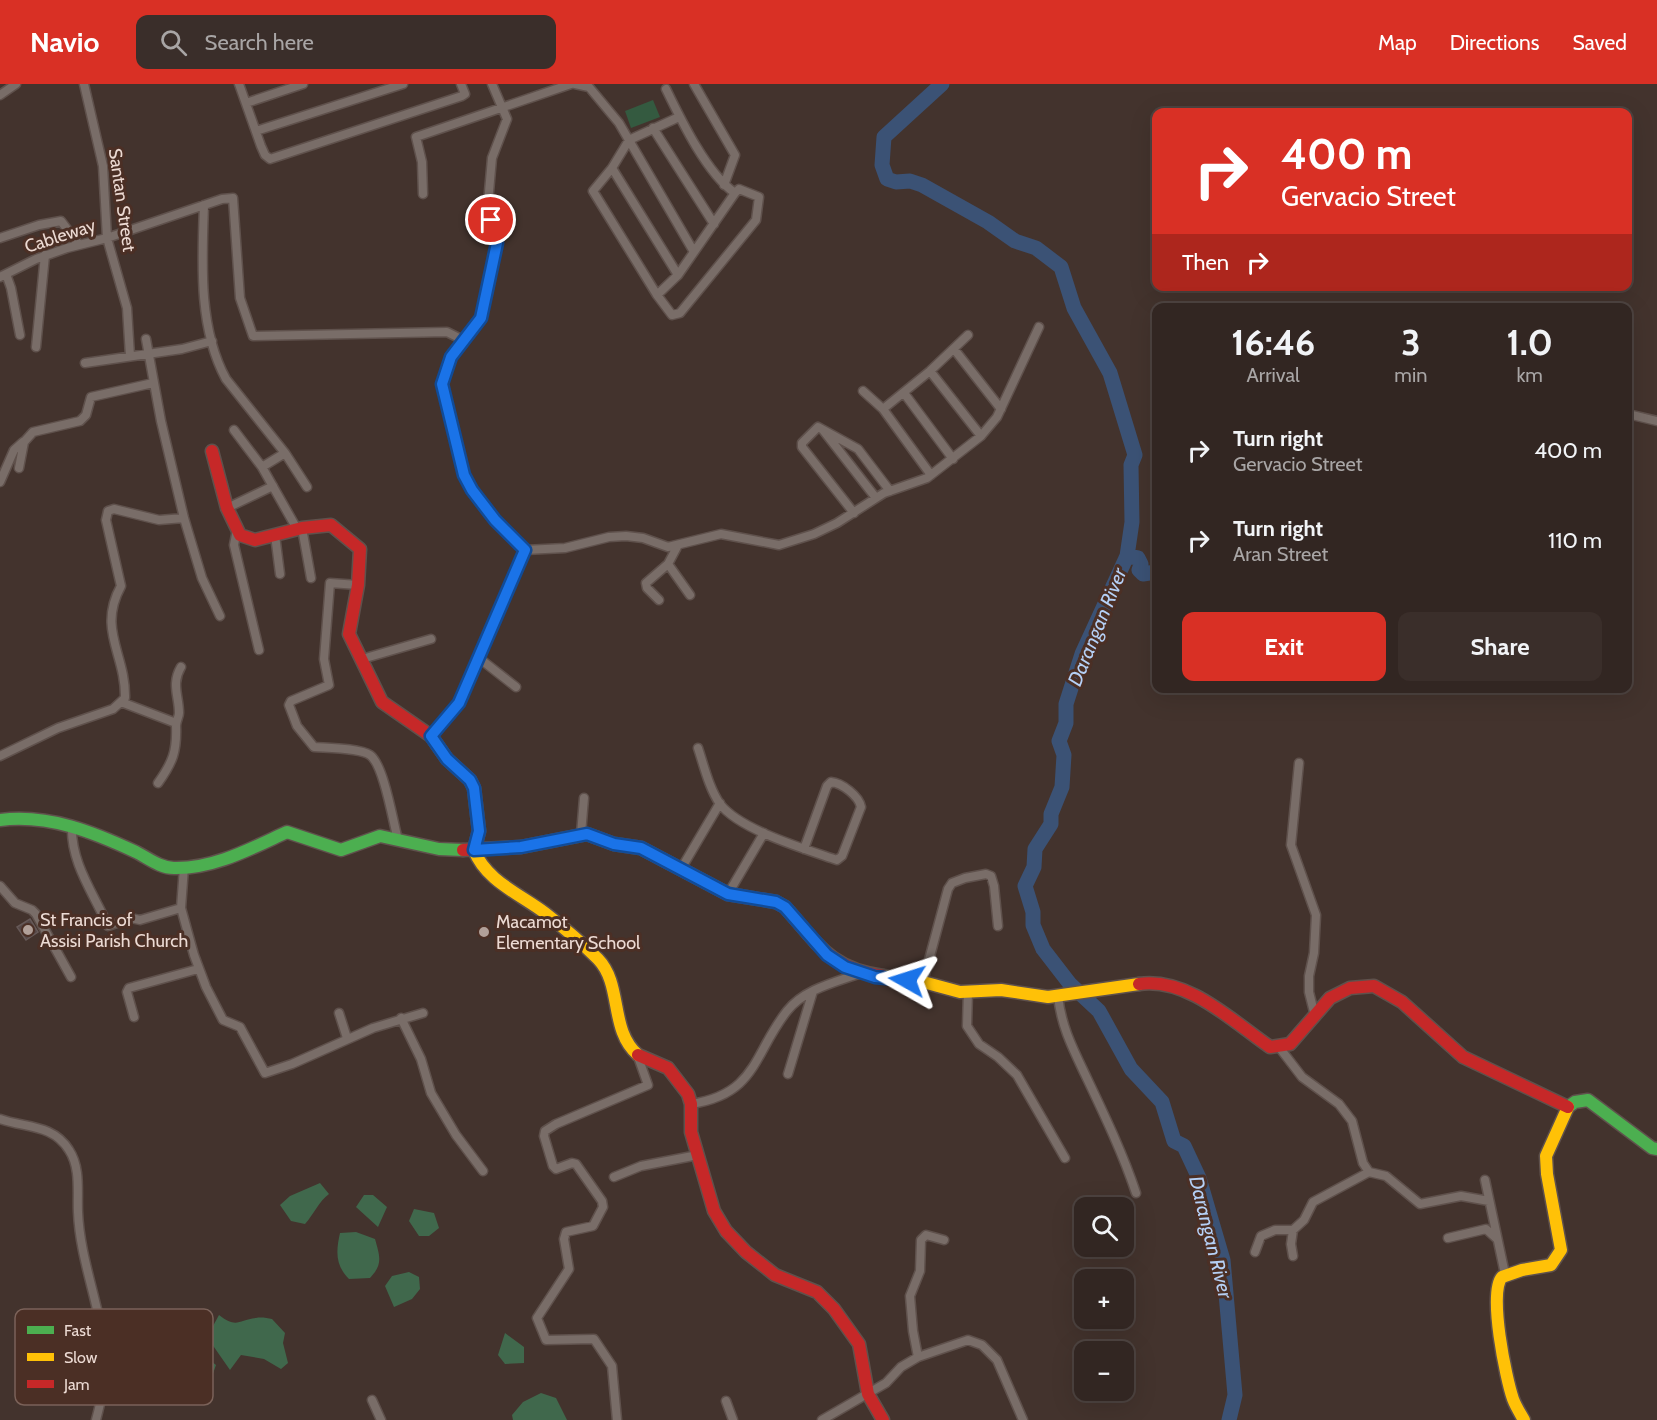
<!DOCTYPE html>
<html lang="en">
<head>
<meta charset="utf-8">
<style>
  body { margin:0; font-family:Cabin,sans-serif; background:#3a2e2a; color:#f1f3f6; height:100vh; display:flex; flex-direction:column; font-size:22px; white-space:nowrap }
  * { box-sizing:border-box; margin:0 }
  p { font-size:20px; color:#a8a5a5 }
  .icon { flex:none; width:33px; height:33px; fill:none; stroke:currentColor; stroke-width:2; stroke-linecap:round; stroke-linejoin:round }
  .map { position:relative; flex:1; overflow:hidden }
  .details { position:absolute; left:1152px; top:219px; width:480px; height:390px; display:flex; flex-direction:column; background:#322622; border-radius:12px; box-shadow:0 6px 24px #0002,0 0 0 2px #4d4340 }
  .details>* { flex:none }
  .top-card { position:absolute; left:1152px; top:24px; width:480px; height:183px; border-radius:12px; box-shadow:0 6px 24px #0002,0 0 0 2px #4d4340; background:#d93025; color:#fff; overflow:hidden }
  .fabs { position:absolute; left:1074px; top:1113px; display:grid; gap:12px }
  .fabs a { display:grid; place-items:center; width:60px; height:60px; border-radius:12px; background:#322622; box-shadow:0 6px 24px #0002,0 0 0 2px #4d4340; font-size:30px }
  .pin { position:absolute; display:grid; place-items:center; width:51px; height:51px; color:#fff; margin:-26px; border:3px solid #fff; border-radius:50%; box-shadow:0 2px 6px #0007 }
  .me { position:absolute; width:66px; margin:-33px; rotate:276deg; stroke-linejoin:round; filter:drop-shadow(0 0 4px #0008) }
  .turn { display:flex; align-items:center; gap:21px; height:126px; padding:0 30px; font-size:27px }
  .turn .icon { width:78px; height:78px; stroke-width:2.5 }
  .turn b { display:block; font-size:42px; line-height:51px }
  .then { display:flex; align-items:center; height:57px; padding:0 30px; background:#0003; gap:12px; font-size:22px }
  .eta { display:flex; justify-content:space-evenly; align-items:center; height:102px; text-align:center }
  .eta b { font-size:36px; font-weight:800; line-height:42px }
  .primary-button { display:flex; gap:12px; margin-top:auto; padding:12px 30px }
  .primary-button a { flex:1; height:69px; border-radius:12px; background:#d93025; color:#fff; font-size:24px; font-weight:800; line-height:69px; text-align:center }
  .primary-button a+a { background:#3a2e2a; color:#f1f3f6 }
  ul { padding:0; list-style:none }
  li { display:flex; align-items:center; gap:18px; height:90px; padding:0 30px }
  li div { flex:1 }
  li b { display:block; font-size:22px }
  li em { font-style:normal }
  header { display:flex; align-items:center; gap:36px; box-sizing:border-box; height:84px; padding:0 30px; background:#d93025; color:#fff }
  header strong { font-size:28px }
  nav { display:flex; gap:33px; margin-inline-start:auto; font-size:21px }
  .search { width:420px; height:54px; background:#3a2e2a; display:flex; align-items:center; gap:15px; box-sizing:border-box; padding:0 21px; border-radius:12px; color:#a8a5a5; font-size:22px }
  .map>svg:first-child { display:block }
</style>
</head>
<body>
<header>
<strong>Navio</strong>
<div class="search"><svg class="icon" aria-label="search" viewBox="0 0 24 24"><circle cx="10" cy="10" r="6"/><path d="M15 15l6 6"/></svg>Search here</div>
<nav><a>Map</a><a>Directions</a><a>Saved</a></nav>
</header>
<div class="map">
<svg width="1657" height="1336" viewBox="0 0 1657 1336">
  <rect width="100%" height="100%" fill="#43332d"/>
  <!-- green -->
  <path fill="#345a40" d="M 653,16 L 660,33 L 631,44 L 625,27 Z"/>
  <!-- forest -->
  <path fill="#40684c" d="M 320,1099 L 329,1110 C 319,1117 314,1130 305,1140 L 291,1137 L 280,1121 L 290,1112 Z
    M 364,1111 L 373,1111 L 387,1123 L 378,1143 L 356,1123 Z
    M 414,1125 L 434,1129 L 439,1144 L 429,1152 L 419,1152 L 409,1137 Z
    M 356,1148 L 375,1155 C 380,1173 383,1180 370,1194 L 349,1195 C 335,1181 336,1167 340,1149 Z
    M 409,1188 L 419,1193 L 420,1205 L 412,1215 L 394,1223 L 385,1202 L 392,1192 Z
    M 219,1231 C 237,1245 238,1236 256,1234 C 261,1233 267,1234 272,1235 L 285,1249 L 283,1259 L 288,1279 L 281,1285 L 264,1275 L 241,1271 L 230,1286 L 207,1253 Z
    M 505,1249 L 524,1263 L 524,1279 L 505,1280 L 498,1271 Z
    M 200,1268 L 216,1281 L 207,1307 L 199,1315 L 184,1313 L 175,1307 L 186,1285 L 183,1271 Z
    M 541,1309 L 556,1314 L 567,1336 L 513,1336 L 512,1331 L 523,1318 Z"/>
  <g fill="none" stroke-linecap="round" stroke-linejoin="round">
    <!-- river -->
    <path stroke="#3b5275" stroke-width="15" d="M 942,0 L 884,53 L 882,81 L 887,95 L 896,98 L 910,97 L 922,101 L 988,138 L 1015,157 L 1036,164 L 1061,183 L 1074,224 L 1110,289 L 1135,371 L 1131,381 L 1132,438 L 1127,472 L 1138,474 L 1141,480 L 1139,486 L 1143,490 L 1156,488
      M 1127,472 L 1082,570 L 1066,620 L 1066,639 L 1059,657 L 1064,671 L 1062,703 L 1051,730 L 1051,740 L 1035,765 L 1034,783 L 1025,802 L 1033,828 L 1033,841 L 1043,865 L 1070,900 L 1099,927 L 1131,985 L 1162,1018 L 1174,1057 L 1184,1062 L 1199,1094 L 1223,1176 L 1235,1311 L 1229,1336"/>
  </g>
  <!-- building -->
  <path fill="#544746" stroke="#665958" stroke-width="1.5" d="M 30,835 L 38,848 L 26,856 L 17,843 Z"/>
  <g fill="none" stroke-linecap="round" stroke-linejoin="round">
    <!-- street casing -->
    <g stroke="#5f514c" stroke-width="11">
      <path id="street" d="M 84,0 L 103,82 L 107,154 L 127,224 L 130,272
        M 239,0 L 261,62 L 265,71 L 270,75 L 462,12 L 465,10 L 461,0
        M 492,0 L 507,35 L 492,74 L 488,119 L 497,159 L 489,204 L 481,234 L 451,273 L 442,300 L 464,391 L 472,406 L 496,436 L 525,466
        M 575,0 L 589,3 L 619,39 L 694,168
        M 694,0 L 735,71 L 724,101
        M 0,11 L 16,0
        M 246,19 L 303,0
        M 679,33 L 629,56 L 612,84 L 593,107 L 657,211 L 672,231 L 680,229 L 756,136 L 759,113 L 739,105 L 735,109
        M 653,44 L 714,140
        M 256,47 L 403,0
        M 612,84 L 678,191
        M 423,110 L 422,78 L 416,53 L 571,0
        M 204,121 C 202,177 198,244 226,295 L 285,369 L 307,403
        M 0,154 L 39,141 L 61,137 L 79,161
        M 6,190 L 11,204 L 20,251
        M 0,193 L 36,175 L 67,164 L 107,154 L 222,115 L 233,114 L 240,214 L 253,252 L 447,248 L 463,256
        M 657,211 L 678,191 L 735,109 C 707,90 681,36 666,5
        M 146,255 L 161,337 L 184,434 L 202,494 L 220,532
        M 36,263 L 45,171
        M 954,265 L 1001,325
        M 85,279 L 182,265 L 212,257
        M 930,287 L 981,352
        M 863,307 L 883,325 L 931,391
        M 904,309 L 953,375
        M 883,325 L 930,287 L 968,251
        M 1628,330 L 1657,337
        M 234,346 L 262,383 L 297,445
        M 823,346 L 876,414
        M 262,383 L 285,369
        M 19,384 L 24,358 L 33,348 L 80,337 L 86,331 L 91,313 L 153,299
        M 0,398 L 14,366 L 23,358
        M 227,424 L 273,402
        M 854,429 L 802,363 L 802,359 L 818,343 L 858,365 L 890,407
        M 302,444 L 311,494
        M 237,445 L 234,461 L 259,566
        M 275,451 L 280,490
        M 525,466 L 565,464 L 609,453 L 626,452 L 643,454 L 668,463 L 721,450 L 779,461 L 814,450 L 837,439 L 884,409 L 927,394 L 981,352 L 997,333 L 1039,243
        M 668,480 L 690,511
        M 358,501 L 330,499 L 324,575 L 329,601 L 291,617 L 289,621 L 297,642 L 314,663 C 328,664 360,664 370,671 C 384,681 393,738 398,756
        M 659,516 L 647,504 L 646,499 L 668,480 L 677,463
        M 479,574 L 516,603
        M 362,575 L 431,555
        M 121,618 L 176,639
        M 431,652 L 459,619 L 525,466
        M 698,664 C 704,682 709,704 720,720 C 740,746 805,765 837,776 L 842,772 L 861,723 C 859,712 842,699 831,698 L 827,702 L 804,765
        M 0,672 L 58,644 L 113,625 L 125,614 C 126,570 97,546 121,502 L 106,436 L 108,427 L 114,425 L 159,436 L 184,434
        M 1299,679 L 1291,761 L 1316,831 L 1314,869 L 1309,892 L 1309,908 L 1315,932
        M 158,699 C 173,678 177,667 176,642 C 176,637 179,633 179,629 C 179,612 171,600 181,583
        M 72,741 C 70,778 94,810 108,842 L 131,834 L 140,836 L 181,824 L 194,871 L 206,903 L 223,936 L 240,943 L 265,989 L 292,980 L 373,944 L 423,929
        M 581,750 L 584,714
        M 681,785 L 720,719
        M 0,802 L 15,819 L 32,826 L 36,830 L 71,893
        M 728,810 L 764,749
        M 181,824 L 184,783
        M 923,898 L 948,805 L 952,799 L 965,794 L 986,790 L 991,792 L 994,802 L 998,842
        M 968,907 L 967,942 L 979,960 L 998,973 L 1017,991 L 1065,1074
        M 1058,912 C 1061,940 1071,961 1083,986 C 1102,1026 1122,1067 1136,1109
        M 339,929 L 347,954
        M 134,933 L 127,908 L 129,904 L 198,885
        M 401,934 L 421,975 L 431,1009 L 456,1051 L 483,1087
        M 1279,963 L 1302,993 L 1339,1020 L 1352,1037 L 1363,1079 L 1369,1088
        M 788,990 L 813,907
        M 691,1020 C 757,1010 753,970 787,927 C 804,905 836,898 861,889
        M 0,1035 C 25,1044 53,1040 69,1066 C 81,1084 77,1108 78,1128 C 80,1179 103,1227 105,1277 C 106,1297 101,1317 96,1336
        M 614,1093 L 641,1082 L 698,1071
        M 1485,1096 L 1505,1190
        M 1448,1154 L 1486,1145 L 1496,1154
        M 1255,1168 L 1261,1152 L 1275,1146 L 1293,1146 L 1304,1136 L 1313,1118 L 1369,1088 L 1386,1092 L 1420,1120 L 1461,1112 L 1489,1117
        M 1293,1172 L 1291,1160 L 1293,1146
        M 918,1273 L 913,1247 L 910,1212 L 920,1187 L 921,1156 L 926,1151 L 944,1156
        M 372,1316 L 381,1336
        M 726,1317 L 733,1336
        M 617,1336 L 612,1282 L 594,1255 L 546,1256 L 537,1234 L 569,1185 L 564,1155 L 566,1148 L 593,1142 L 603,1123 L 602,1117 L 576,1080 L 572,1079 L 556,1085 L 553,1082 L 544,1052 L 545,1047 L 556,1040 L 648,1001 L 637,970
        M 822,1336 L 886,1299 L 901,1283 L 918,1273 L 968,1256 L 982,1261 L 997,1276 L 1023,1336"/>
    </g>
    <!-- fast casing -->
    <g stroke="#5f514c" stroke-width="15">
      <path id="fast" d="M 0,736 C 49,730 93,748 136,768 C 148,774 160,784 174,784 C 214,785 252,764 287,748 L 341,766 L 380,752 L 439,765 L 463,766
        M 1568,1023 L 1575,1018 L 1588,1016 L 1652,1064 L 1657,1065"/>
    </g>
    <!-- slow casing -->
    <g stroke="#5f514c" stroke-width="15">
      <path id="slow" d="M 474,766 C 486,797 520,810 545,829 C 563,843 582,859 598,875 C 623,901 609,946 638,971
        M 883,892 L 923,898 L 960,908 L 1001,906 L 1048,913 L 1139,900
        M 1524,1336 C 1520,1329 1516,1323 1513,1315 C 1506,1295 1488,1208 1502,1193 L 1522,1186 L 1551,1181 L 1561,1166 L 1547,1090 L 1546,1072 L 1568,1023"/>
    </g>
    <!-- jam casing -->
    <g stroke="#5f514c" stroke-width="15">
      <path id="jam" d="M 212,367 L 227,424 L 240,451 L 255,456 L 302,444 L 331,441 L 360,465 L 358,501 L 349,550 L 382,618 L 431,652 L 447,675 L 470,696 L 474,704 L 479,747 L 474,766
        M 463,766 L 521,763 L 587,750 L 614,760 L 641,764 L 728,810 L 776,818 L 785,823 C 818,860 830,885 883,892
        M 1139,900 C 1188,893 1232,937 1270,963 L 1290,960 L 1330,914 L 1350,904 L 1374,902 L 1402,918 L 1463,973 L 1568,1023
        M 638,971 L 668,984 L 688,1010 L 691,1020 L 691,1048 L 714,1127 L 726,1147 L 746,1168 L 775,1191 L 817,1208 L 834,1225 L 859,1260 L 868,1310 L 883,1336"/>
    </g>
    <!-- street -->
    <use href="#street" stroke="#796d68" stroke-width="8"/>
    <!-- fast -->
    <use href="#fast" stroke="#4caf50" stroke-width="12"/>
    <!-- slow -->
    <use href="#slow" stroke="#ffc107" stroke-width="12"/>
    <!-- jam -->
    <use href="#jam" stroke="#c62828" stroke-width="12"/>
  </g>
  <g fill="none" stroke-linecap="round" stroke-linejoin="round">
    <!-- route casing -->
    <g stroke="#114b97" stroke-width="15">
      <path id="route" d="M 491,136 L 497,159 L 481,234 L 451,273 L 442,300 L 464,391 L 472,406 L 495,436 L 525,466 L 459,619 L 431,652 L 447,675 L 470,696 L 474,704 L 479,747 L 474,766 L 521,763 L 587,750 L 614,760 L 641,764 L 728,810 L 776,818 L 785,823 L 827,871 L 845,883 L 875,893 L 907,896"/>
    </g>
    <!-- route -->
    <use href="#route" stroke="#1a73e8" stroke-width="10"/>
  </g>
  <!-- markers -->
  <g fill="#b1a099" stroke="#4b2f25" stroke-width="2">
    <circle cx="28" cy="846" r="6"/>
    <circle cx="484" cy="848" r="6"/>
  </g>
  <g text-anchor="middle" stroke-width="6" stroke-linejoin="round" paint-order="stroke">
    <!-- street labels -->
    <g font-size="18" fill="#ecdad3" stroke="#4b2f25">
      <text transform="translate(122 116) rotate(82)" y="6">Santan Street</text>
      <text transform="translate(60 152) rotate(-18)" y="6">Cableway</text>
    </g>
    <!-- poi labels -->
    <g font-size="18" fill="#ecdad3" stroke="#4b2f25" text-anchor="start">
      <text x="40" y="842">St Francis of<tspan x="40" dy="21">Assisi Parish Church</tspan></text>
      <text x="496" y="844">Macamot<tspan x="496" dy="21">Elementary School</tspan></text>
    </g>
    <!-- water labels -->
    <g font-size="20" font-style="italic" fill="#b5d0f6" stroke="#4b2f25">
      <text transform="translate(1097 543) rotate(-68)" y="7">Darangan River</text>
      <text transform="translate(1211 1153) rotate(76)" y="7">Darangan River</text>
    </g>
  </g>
  <!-- legend -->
  <rect x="15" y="1225" width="198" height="96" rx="9" fill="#4b2f25" stroke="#7b6259" stroke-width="1.5"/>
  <rect x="27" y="1242" width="27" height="8" fill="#4caf50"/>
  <rect x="27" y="1269" width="27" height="8" fill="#ffc107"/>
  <rect x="27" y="1296" width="27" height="8" fill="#c62828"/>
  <g font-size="16" fill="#ecdad3">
    <text x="64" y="1252">Fast</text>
    <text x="64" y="1279">Slow</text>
    <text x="64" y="1306">Jam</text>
  </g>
</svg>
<div class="fabs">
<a><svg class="icon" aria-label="search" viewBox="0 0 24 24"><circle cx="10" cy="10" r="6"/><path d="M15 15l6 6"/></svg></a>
<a>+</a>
<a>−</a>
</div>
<div class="pin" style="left:491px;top:136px;background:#d93025"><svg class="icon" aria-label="arrive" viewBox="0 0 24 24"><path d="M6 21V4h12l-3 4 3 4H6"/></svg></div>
<svg class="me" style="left:907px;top:896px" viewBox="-20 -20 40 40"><path d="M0-17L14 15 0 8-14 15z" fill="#1a73e8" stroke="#fff" stroke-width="4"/></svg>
<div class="top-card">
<div class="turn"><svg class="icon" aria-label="right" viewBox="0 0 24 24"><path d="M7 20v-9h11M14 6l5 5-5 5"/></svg><div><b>400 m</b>Gervacio Street</div></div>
<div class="then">Then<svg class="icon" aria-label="right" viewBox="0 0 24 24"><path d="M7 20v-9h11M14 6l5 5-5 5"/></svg></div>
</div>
<section class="details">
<div class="eta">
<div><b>16:46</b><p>Arrival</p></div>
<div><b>3</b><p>min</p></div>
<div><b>1.0</b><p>km</p></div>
</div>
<ul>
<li><svg class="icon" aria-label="right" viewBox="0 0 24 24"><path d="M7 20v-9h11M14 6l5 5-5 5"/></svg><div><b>Turn right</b><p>Gervacio Street</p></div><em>400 m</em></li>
<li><svg class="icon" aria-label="right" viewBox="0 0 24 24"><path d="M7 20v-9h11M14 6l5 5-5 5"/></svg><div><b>Turn right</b><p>Aran Street</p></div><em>110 m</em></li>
</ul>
<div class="primary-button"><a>Exit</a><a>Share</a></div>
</section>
</div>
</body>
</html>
